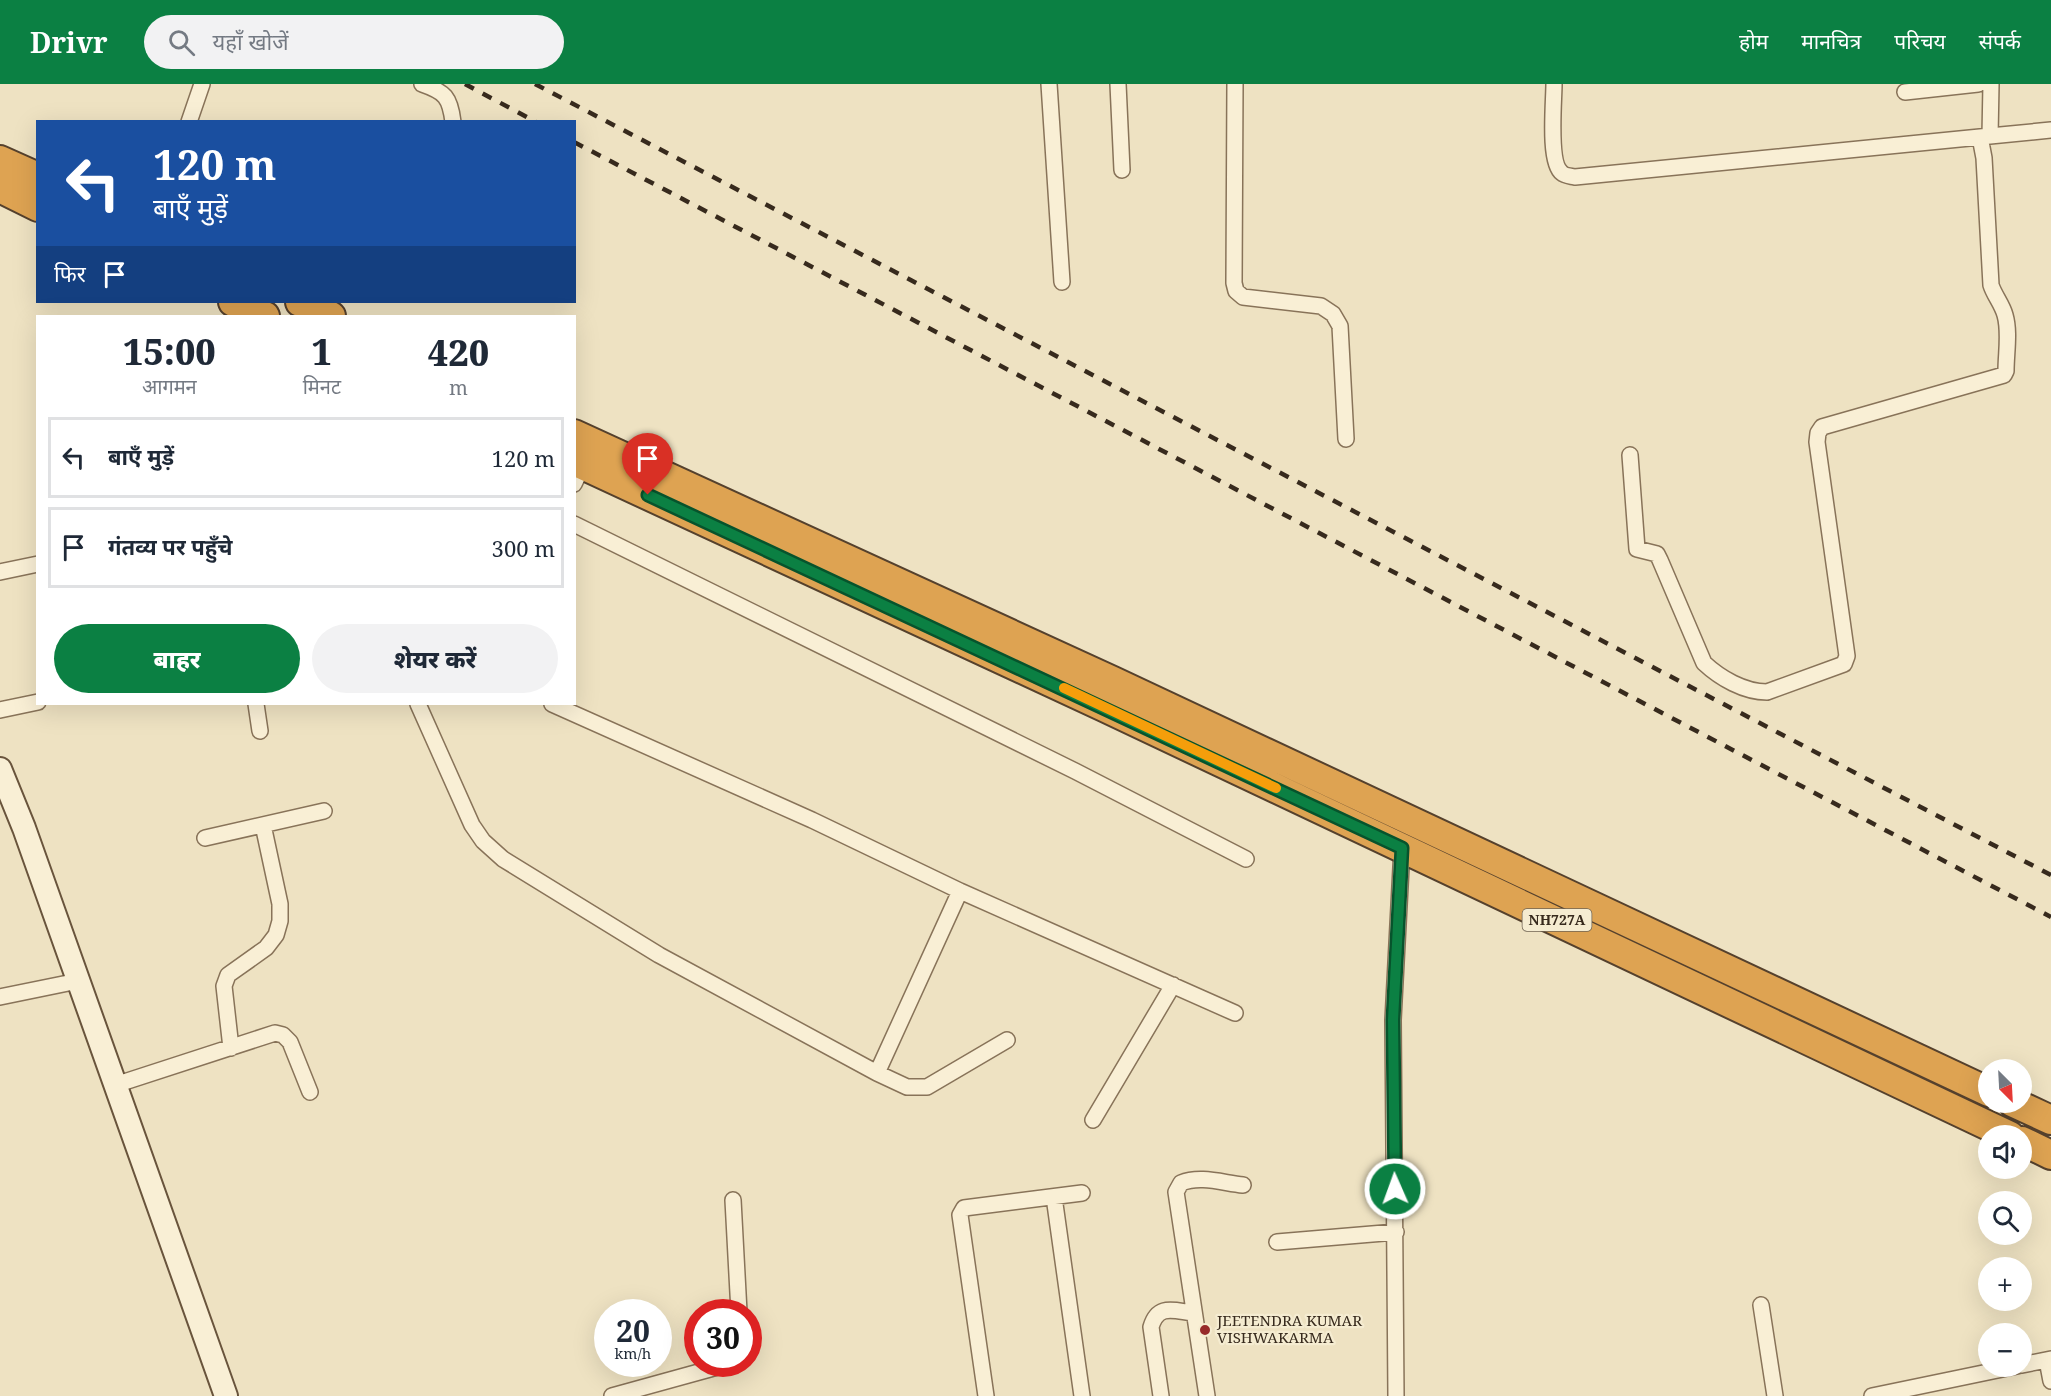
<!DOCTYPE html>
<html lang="hi">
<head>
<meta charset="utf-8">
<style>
  body { margin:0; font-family:"Noto Serif","Noto Sans Devanagari",serif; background:#f2f2f3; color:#1f2937; height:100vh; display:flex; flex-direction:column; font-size:22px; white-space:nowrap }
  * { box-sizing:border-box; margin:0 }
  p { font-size:20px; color:#747a83 }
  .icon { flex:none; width:33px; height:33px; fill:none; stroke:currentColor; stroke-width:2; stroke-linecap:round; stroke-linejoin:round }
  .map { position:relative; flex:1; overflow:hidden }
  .sheet { position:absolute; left:36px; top:231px; width:540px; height:390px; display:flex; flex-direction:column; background:#fff; border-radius:0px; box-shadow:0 6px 24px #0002 }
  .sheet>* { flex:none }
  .banner { position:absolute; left:36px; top:36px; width:540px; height:183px; border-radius:0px; box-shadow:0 6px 24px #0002; background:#1a4fa0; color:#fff; overflow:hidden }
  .needle { width:39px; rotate:156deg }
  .tools { position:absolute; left:1978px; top:975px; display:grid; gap:12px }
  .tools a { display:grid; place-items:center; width:54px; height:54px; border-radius:50%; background:#fff; box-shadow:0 6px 24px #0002; font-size:30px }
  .speed { position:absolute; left:594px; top:1215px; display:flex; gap:12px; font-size:30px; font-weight:700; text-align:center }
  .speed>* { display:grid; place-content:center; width:78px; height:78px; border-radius:50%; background:#fff; box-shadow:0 6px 24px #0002; line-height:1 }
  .speed small { font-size:15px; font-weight:400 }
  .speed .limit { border:9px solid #d22; background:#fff; color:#111 }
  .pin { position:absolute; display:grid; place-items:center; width:51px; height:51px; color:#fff; margin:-62px -26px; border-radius:50% 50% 50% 0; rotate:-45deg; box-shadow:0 0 6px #0007 }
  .pin .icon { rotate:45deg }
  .me { position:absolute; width:66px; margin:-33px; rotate:358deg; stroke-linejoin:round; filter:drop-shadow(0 0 4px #0008) }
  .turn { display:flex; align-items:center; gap:21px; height:126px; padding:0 18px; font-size:27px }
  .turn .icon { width:78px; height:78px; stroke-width:2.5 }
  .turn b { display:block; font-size:42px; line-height:51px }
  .then { display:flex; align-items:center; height:57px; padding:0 18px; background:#0003; gap:12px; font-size:22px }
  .eta { display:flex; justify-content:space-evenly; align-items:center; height:102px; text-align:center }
  .eta b { font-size:36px; font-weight:800; line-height:42px }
  .action { display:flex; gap:12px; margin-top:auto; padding:12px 18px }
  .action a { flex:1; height:69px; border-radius:36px; background:#0b8043; color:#fff; font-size:24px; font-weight:800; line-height:69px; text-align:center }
  .action a+a { background:#f2f2f3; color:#1f2937 }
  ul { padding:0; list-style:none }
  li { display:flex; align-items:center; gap:18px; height:81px; margin:0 12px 9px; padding:0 6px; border:3px solid #e0e1e3; border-radius:0px }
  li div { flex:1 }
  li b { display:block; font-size:22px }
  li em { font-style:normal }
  header { display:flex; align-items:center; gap:36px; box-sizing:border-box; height:84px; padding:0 30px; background:#0b8043; color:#fff }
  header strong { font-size:28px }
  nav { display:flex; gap:33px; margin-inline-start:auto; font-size:21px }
  .search { width:420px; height:54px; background:#f2f2f3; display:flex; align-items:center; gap:15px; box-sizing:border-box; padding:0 21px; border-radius:33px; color:#747a83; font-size:22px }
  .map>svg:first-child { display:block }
</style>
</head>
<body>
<header>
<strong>Drivr</strong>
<div class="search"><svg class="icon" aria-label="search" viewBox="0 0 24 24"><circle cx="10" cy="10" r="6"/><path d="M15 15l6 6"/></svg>यहाँ खोजें</div>
<nav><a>होम</a><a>मानचित्र</a><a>परिचय</a><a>संपर्क</a></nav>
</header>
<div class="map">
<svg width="2051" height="1312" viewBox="0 0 2051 1312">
  <rect width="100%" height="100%" fill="#eee2c2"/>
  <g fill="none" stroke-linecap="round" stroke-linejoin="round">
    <!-- street casing -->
    <g stroke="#887359" stroke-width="18">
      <path id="street" d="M 422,0 C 445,8 450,13 453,38
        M 1049,0 L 1062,198
        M 1118,0 L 1122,86
        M 1235,0 L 1234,199 L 1236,207 L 1243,213 L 1321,222 L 1333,230 L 1340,242 L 1346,355
        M 1554,0 C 1554,18 1548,79 1562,89 C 1565,92 1571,92 1575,93 L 1990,52 L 1991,0
        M 1905,8 L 1978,0
        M 189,38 L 202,0
        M 1990,52 L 2051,46
        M 1630,371 L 1637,465 L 1657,470 L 1660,476 L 1704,579 C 1720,594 1744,608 1767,608 L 1844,580 L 1847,572 L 1817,358 L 1818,349 L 1822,343 L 2004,291 L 2006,287 C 2006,269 2010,248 2005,231 C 2002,220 1994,211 1991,201 L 1984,74 L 1980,53
        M 574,400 L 583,381
        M 574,440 L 1075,687 L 1246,775
        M 0,488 L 38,480
        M 256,620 L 260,647
        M 418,620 L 472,741 L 483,757 L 503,775 L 659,871 L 877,989 L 907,1003 L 927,1003 L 1007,956
        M 552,620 L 812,736 L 960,807 L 1235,929
        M 0,626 L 38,618
        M 205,754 L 324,727
        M 0,913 L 78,897
        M 231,964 L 224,902 L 228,891 L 266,864 L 276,851 L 280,837 L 280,820 L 263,741
        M 877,989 L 960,807
        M 115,1001 L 275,949 L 283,951 L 290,958 L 310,1008
        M 1093,1036 L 1173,901
        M 1054,1113 L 1082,1312
        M 733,1116 L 739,1228
        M 1277,1158 L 1396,1148
        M 1761,1221 L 1775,1312
        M 2047,1276 L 2051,1297
        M 2022,1281 L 2051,1275
        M 612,1312 L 728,1280
        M 986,1312 L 960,1131 L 964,1124 L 1082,1109
        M 1161,1312 L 1151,1243 C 1158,1219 1174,1227 1194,1229
        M 1207,1312 L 1176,1108 L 1181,1099 C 1200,1091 1223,1099 1243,1101
        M 1396,1312 L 1393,936 L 1402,764
        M 1872,1312 L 2017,1282"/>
    </g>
    <!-- secondary casing -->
    <g stroke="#69543c" stroke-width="26">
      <path id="secondary" d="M 0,685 L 24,744 L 226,1312"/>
    </g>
    <!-- highway casing -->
    <g stroke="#55412d" stroke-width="32">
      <path id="highway" d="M 0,76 L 38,93
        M 0,104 L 38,123
        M 233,218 L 265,232
        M 300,218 L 331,232
        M 574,350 L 1113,597 L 1989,1008
        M 574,377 L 1104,623 L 2010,1052
        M 2012,1018 L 2051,1036
        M 2022,1057 L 2051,1071"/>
    </g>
    <!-- street -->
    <use href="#street" stroke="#f9efd5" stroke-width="15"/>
    <!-- secondary -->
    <use href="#secondary" stroke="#f9efd5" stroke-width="22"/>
    <!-- highway -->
    <use href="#highway" stroke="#dea352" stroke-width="28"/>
    <!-- rail -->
    <path stroke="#372a1d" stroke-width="4.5" stroke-dasharray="10 10" stroke-linecap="butt" d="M 465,0 L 536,38
      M 535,0 L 2051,791
      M 574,58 L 2051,833"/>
  </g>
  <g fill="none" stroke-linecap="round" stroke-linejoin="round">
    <!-- route casing -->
    <g stroke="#07532c" stroke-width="15">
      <path id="route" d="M 648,411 L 1402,764 L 1393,936 L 1395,1105"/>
    </g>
    <!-- route -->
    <use href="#route" stroke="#0b8043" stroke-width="10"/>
    <!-- slow -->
    <path stroke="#f59e0b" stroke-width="10" d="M 1064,604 L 1276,704"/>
  </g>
  <!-- markers -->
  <circle fill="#972a29" stroke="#f5ecd1" stroke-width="2" cx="1205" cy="1246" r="6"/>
  <g text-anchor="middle" stroke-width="4.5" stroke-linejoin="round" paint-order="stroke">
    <!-- shield labels -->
    <rect fill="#f5ecd1" stroke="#706453" stroke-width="1.5" x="1522.5" y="825" width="69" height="22" rx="4.5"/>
    <g font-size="14" font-weight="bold" fill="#372a1d">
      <text x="1557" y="841">NH727A</text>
    </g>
    <!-- poi labels -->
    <g font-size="15" fill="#372a1d" stroke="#f5ecd1" text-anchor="start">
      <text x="1217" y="1242">JEETENDRA KUMAR<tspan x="1217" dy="17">VISHWAKARMA</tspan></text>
    </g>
  </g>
</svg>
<div class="tools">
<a><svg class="needle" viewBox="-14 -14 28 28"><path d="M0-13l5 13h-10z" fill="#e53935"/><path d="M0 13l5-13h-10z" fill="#747a83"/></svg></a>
<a><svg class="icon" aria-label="sound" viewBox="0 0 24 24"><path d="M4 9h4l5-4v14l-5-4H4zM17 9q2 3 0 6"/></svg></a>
<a><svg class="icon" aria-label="search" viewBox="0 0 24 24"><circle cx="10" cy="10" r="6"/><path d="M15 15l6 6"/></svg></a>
<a>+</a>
<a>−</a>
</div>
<div class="speed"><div>20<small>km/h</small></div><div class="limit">30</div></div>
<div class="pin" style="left:648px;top:411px;background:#d93025"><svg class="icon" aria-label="arrive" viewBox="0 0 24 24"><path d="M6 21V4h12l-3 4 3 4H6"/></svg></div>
<svg class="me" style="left:1395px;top:1105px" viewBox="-20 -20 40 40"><circle r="17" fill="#0b8043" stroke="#fff" stroke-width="3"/><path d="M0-11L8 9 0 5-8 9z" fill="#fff"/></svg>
<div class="banner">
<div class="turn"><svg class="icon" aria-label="left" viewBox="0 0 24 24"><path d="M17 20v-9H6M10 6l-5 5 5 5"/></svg><div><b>120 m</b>बाएँ मुड़ें</div></div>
<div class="then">फिर<svg class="icon" aria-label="arrive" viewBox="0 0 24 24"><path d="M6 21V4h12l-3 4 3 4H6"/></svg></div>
</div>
<section class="sheet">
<div class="eta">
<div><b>15:00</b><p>आगमन</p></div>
<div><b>1</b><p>मिनट</p></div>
<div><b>420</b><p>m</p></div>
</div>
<ul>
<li><svg class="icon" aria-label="left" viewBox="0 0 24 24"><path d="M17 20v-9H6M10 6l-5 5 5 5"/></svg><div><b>बाएँ मुड़ें</b></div><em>120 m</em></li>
<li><svg class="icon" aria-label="arrive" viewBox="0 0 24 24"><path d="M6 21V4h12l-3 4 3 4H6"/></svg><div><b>गंतव्य पर पहुँचे</b></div><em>300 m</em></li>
</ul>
<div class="action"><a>बाहर</a><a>शेयर करें</a></div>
</section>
</div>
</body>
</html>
